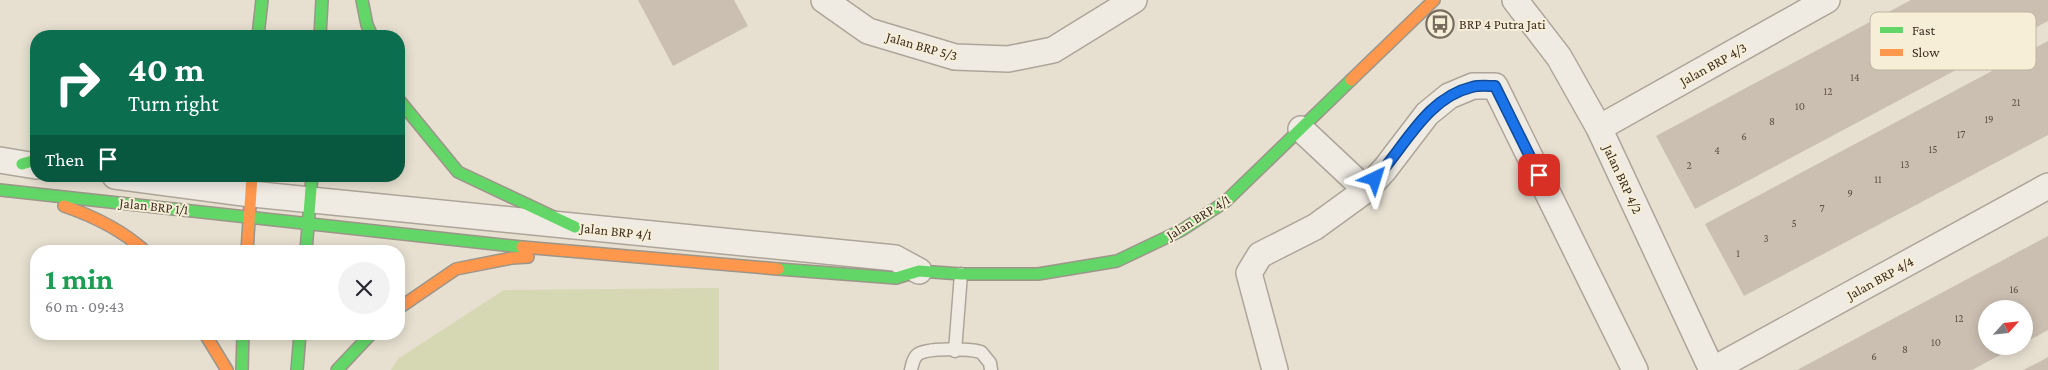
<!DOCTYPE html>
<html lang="en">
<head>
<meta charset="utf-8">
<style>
  body { margin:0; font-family:"Crimson Pro",serif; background:#f2f2f3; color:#2b2b33; height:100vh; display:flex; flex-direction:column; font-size:19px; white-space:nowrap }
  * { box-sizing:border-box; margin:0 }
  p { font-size:16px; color:#7c7c81 }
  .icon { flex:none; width:28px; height:28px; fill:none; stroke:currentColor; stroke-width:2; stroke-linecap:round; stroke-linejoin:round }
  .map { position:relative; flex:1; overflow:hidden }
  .side { position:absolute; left:30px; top:245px; width:375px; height:95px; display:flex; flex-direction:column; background:#fff; border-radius:20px; box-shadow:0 2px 12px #0003 }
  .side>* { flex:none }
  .hud { position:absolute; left:30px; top:30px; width:375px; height:152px; border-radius:20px; box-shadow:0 2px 12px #0003; background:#0b6e4f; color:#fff; overflow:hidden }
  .needle { width:32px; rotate:63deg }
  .buttons { position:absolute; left:1978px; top:300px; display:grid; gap:10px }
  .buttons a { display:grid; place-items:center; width:55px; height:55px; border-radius:50%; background:#fff; box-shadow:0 2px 12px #0003; font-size:25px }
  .pin { position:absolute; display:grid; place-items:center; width:42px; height:42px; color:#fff; margin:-21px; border-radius:10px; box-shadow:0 2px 8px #0006 }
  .me { position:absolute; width:55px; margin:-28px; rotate:41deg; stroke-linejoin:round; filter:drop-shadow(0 0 4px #0008) }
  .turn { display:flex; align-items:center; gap:18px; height:105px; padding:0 15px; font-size:22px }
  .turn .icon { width:65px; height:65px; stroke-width:2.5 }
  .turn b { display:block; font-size:35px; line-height:42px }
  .then { display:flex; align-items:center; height:48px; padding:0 15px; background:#0003; gap:10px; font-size:19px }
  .round { display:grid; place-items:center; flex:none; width:52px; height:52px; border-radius:26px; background:#f2f2f3 }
  .summary { display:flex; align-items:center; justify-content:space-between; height:85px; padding:0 15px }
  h1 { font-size:30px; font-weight:700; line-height:38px; color:#1e9e55 }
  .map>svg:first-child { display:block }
</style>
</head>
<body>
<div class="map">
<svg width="2048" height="370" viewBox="0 0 2048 370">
  <rect width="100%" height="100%" fill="#e7e0d1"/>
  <!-- green -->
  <path fill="#d6d7b3" d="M 719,288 L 719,370 L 391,370 L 399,358 L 504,290 Z"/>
  <!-- building -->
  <path fill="#cbbfb2" d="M 638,0 L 734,0 L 748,26 L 673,66 Z
    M 1911,0 L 2048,0 L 2048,21 L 1695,209 L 1656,136 Z
    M 2048,41 L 2048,135 L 1744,296 L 1705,224 Z
    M 2048,236 L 2048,330 L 2024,343 L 2024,309 L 1986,309 L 1986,346 L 2017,346 L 1972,370 L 1797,370 Z
    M 2048,357 L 2048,370 L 2023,370 L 2039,362 Z"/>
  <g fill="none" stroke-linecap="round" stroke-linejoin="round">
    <!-- lane casing -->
    <g stroke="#ada599" stroke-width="15">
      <path id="lane" d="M 955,351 L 961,274
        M 911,370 C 912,365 913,359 917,355 C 926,347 969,349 981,352 L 990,363 L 991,370"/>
    </g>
    <!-- street casing -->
    <g stroke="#ada599" stroke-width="28">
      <path id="street" d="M 824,0 L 868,31 L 955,57 L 1008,59 L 1053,50 L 1134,0
        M 1515,0 L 1559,57 L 1599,128 L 1712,370
        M 1599,128 L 1827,0
        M 1301,129 L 1366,190
        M 0,160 L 36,166
        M 115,176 L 251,194 L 895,258 L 919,271
        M 1275,370 L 1249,273 L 1260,255 L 1315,227 L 1366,190 L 1385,169 L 1427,114 L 1449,96 L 1473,86 L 1495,86 L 1635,370
        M 1712,370 L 2048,186"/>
    </g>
    <!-- fast casing -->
    <g stroke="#9c958a" stroke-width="14">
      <path id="fast" d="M 362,0 L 367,25 L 372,36
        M 258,36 L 262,0
        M 320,36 L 322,0
        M 399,100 L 458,172 L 575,227
        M 22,164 L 36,160
        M 0,190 L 522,247
        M 306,251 L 312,176
        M 778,269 L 896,278 L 919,271 L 961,274 L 1038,274 L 1117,261 L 1182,230 L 1225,202 L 1351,80
        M 242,370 L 243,334
        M 297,370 L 300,334
        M 337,370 L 371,334"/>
    </g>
    <!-- slow casing -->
    <g stroke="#9c958a" stroke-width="14">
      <path id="slow" d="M 1351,80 L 1434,0
        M 64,206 C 93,216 122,230 145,251
        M 522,247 L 778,269
        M 247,251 L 252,176
        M 399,308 L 456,269 L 512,258 L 528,257
        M 205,334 L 227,370"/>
    </g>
    <!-- lane -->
    <use href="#lane" stroke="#efebe3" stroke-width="12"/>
    <!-- street -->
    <use href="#street" stroke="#efebe3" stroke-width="25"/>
    <!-- fast -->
    <use href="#fast" stroke="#63d668" stroke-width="11"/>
    <!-- slow -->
    <use href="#slow" stroke="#ff974d" stroke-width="11"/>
  </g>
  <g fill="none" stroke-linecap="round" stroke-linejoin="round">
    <!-- route casing -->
    <g stroke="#114b97" stroke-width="12">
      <path id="route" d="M 1375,179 C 1405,147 1426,98 1472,87 C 1479,85 1488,86 1495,86 L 1539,175"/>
    </g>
    <!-- route -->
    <use href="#route" stroke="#1a73e8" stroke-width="9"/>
  </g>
  <!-- icons -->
  <defs>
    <g id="bus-ring" transform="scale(1.4375)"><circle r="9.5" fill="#f7eed8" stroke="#786c5e" stroke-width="1.5"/><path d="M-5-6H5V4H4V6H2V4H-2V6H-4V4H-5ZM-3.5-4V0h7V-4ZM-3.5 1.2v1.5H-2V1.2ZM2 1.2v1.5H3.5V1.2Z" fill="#786c5e"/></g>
  </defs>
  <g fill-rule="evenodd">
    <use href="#bus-ring" x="1440" y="24"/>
  </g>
  <g text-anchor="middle" stroke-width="4" stroke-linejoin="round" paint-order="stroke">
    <!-- number labels -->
    <g font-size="11" fill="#605244">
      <text x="1855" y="81">14</text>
      <text x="1828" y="95">12</text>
      <text x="2016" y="106">21</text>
      <text x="1800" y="110">10</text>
      <text x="1989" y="123">19</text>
      <text x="1772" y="125">8</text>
      <text x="1961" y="138">17</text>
      <text x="1744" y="140">6</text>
      <text x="1933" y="153">15</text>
      <text x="1717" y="154">4</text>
      <text x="1905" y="168">13</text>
      <text x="1689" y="169">2</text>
      <text x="1878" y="183">11</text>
      <text x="1850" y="197">9</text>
      <text x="1822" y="212">7</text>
      <text x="1794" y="227">5</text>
      <text x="1766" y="242">3</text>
      <text x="1738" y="257">1</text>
      <text x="2014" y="293">16</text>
      <text x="1959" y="322">12</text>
      <text x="1936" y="346">10</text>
      <text x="1905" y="353">8</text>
      <text x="1874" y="360">6</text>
    </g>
    <!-- poi labels -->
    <g font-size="14" fill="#3d2e20" stroke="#f7eed8" text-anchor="start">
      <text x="1459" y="29">BRP 4 Putra Jati</text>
    </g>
    <!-- street labels -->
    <g font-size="14" fill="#3d2e20" stroke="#f7eed8">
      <text transform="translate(922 46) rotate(16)" y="5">Jalan BRP 5/3</text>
      <text transform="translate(1713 64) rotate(-29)" y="5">Jalan BRP 4/3</text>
      <text transform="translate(1623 179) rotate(65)" y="5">Jalan BRP 4/2</text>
      <text transform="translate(154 206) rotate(6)" y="5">Jalan BRP 1/1</text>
      <text transform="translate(1198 217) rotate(-32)" y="5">Jalan BRP 4/1</text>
      <text transform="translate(616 231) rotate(6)" y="5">Jalan BRP 4/1</text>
      <text transform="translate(1880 278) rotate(-29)" y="5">Jalan BRP 4/4</text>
    </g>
  </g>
  <!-- legend -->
  <rect x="1870" y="12" width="166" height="58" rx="8" fill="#f7eed8" stroke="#bfb4a1" stroke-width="1"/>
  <rect x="1880" y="27" width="23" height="6" fill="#63d668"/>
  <rect x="1880" y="49" width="23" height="7" fill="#ff974d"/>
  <g font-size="14" fill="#3d2e20">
    <text x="1912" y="35">Fast</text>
    <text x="1912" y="57">Slow</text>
  </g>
</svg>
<div class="buttons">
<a><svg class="needle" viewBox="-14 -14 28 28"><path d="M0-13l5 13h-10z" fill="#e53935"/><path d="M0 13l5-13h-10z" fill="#7c7c81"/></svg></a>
</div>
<div class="pin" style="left:1539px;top:175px;background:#d93025"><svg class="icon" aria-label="arrive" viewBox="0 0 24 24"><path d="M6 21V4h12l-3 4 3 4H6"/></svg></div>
<svg class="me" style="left:1375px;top:179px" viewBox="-20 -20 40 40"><path d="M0-17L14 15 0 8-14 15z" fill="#1a73e8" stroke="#fff" stroke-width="4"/></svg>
<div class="hud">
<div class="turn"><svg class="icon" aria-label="right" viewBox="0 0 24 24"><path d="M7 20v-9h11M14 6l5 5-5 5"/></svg><div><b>40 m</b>Turn right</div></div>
<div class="then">Then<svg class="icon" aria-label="arrive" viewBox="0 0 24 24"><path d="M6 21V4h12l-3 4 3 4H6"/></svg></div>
</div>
<section class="side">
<div class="summary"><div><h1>1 min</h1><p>60 m · 09:43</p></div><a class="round"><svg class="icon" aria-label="close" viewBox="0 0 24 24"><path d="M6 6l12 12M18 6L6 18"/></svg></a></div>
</section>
</div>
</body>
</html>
